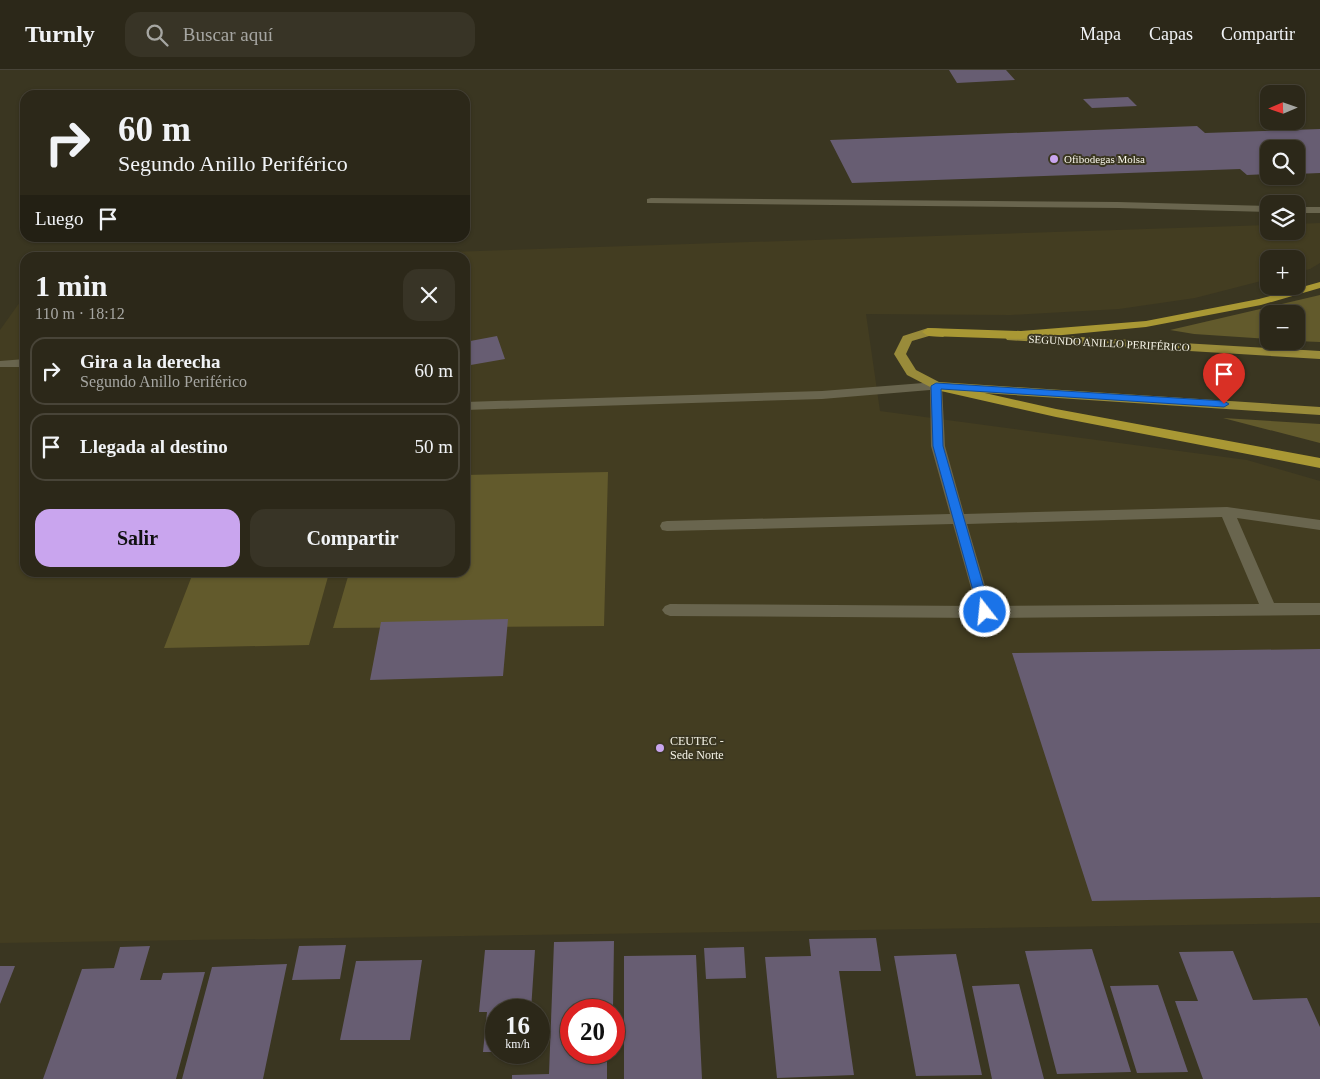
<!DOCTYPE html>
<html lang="es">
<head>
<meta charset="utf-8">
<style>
  body { margin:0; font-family:"Times New Roman",serif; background:#383426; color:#f1f3f6; height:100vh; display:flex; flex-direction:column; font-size:19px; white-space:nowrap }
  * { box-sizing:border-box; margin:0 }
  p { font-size:16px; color:#a6a6a2 }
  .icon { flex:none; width:28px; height:28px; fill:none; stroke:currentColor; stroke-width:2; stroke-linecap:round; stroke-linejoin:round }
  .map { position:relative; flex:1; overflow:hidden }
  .drawer { position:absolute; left:20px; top:182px; width:450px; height:325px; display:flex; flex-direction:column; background:#2c2819; border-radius:15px; box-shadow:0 1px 4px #0004,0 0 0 1px #484438 }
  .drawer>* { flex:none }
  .top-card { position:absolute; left:20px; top:20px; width:450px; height:152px; border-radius:15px; box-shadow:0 1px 4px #0004,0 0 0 1px #484438; background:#2c2819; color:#f1f3f6; overflow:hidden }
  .needle { width:32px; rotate:268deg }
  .buttons { position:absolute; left:1260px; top:15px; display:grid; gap:10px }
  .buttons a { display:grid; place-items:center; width:45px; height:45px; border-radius:10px; background:#2c2819; box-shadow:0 1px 4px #0004,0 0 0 1px #484438; font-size:25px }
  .speed { position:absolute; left:485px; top:929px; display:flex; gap:10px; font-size:25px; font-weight:700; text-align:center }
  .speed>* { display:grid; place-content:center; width:65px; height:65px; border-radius:50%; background:#2c2819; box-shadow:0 1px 4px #0004,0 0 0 1px #484438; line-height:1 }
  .speed small { font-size:12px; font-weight:400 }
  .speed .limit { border:8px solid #d22; background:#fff; color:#111 }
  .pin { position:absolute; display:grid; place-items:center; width:42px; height:42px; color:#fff; margin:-51px -21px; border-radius:50% 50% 50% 0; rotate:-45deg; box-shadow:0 0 5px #0007 }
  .pin .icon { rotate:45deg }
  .me { position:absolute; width:55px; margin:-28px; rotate:344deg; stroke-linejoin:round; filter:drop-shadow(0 0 4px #0008) }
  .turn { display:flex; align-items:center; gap:18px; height:105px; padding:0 15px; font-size:22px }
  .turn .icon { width:65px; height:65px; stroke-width:2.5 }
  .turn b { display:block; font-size:35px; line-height:42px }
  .then { display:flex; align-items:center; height:48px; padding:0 15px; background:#0003; gap:10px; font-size:19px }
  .round { display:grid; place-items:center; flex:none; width:52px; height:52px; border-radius:15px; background:#383426 }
  .head { display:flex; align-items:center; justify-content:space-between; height:85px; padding:0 15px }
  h1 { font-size:30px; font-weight:800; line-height:38px }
  .primary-button { display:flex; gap:10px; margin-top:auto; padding:10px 15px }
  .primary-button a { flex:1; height:58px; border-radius:15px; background:#c9a5ee; color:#111; font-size:20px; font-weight:800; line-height:58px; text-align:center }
  .primary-button a+a { background:#383426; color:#f1f3f6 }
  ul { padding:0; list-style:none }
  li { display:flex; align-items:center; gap:15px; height:68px; margin:0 10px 8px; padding:0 5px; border:2px solid #484438; border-radius:15px }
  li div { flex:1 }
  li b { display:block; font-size:19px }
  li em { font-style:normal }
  header { display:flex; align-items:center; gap:30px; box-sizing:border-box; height:70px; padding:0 25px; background:#2c2819; border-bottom:1px solid #484438 }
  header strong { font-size:24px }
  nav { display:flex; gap:28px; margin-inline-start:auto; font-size:18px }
  .search { width:350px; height:45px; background:#383426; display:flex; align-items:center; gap:12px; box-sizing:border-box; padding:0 18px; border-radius:15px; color:#a6a6a2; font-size:19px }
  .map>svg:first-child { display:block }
</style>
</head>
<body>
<header>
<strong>Turnly</strong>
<div class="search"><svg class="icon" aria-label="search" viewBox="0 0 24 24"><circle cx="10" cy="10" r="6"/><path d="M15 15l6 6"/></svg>Buscar aquí</div>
<nav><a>Mapa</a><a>Capas</a><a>Compartir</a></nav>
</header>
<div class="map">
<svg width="1320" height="1009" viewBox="0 0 1320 1009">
  <rect width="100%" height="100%" fill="#3a3621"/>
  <!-- built -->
  <path fill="#433d21" d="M 1320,153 L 1320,193 L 1310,199 L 1296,202 L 1296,189 L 1269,189 L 1269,209 L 1195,228 L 1119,239 L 1011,245 L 866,244 L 880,341 L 1247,390 L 1320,411 L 1320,853 L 0,873 L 0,260 L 25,225 L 25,502 L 465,502 L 465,188 L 295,187 L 1269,155 L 1269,161 L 1296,161 L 1296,154 Z"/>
  <!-- green -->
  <path fill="#625a2c" d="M 1320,225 L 1320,272 L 1296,271 L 1296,244 L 1269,244 L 1269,269 L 1194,264 L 1170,260 Z
    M 1223,348 L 1320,354 L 1320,373 Z
    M 608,402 L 604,556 L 333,558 L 349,503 L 465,502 L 465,405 Z
    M 193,503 L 329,503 L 309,575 L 164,578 Z"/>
  <!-- building -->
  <path fill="#675d72" d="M 949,0 L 1006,0 L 1015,10 L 957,13 Z
    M 1128,27 L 1137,36 L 1092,38 L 1083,29 Z
    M 1197,56 L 1205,63 L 1320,59 L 1320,103 L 1296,104 L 1296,79 L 1269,79 L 1269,104 L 1247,105 L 1240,99 L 852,113 L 830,70 Z
    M 497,266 L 505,289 L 465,296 L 465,272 Z
    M 508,549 L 503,606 L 370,610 L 381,552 Z
    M 1320,579 L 1320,827 L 1092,831 L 1012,583 Z
    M 876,868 L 881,901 L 839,901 L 854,1005 L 777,1008 L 765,887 L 811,886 L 809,869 Z
    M 614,871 L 613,937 L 608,937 L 608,940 L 571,940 L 571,982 L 607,982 L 607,1009 L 512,1009 L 512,1005 L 549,1004 L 554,872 Z
    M 346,875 L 340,909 L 292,910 L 299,876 Z
    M 150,876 L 140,910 L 161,910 L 163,903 L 205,902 L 176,1009 L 43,1009 L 82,899 L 114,898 L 120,877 Z
    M 744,877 L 746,908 L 706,909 L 704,878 Z
    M 1092,879 L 1131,1002 L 1057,1004 L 1025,881 Z
    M 485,880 L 535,880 L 531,940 L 496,940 L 496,982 L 483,982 L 487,942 L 479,942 Z
    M 1233,881 L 1253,930 L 1307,928 L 1320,957 L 1320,1009 L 1203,1009 L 1175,931 L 1198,931 L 1179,882 Z
    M 956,884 L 982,1005 L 916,1006 L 894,886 Z
    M 696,885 L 702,1009 L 624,1009 L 624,886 Z
    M 422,890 L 410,970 L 340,970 L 356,891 Z
    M 287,894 L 263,1009 L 182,1009 L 212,897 Z
    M 0,896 L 15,896 L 0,934 Z
    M 1019,914 L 1044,1009 L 992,1009 L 972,916 Z
    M 1158,915 L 1188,1002 L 1137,1003 L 1110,916 Z"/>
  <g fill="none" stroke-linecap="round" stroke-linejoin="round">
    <!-- service -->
    <path fill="#69654e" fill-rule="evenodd" d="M 651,128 L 1118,132 L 1269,136 L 1269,142 L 1118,138 L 647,133 L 647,129 Z
      M 1296,137 L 1320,137 L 1320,143 L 1296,143 Z
      M 25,289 L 25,297 L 0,297 L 0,291 Z
      M 936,312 L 942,316 L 945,376 L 964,444 L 1227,437 L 1320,450 L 1320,460 L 1237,448 L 1274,533 L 1320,533 L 1320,545 L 985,548 L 670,546 L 665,544 L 662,540 L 665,536 L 670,534 L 976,536 L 953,454 L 667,461 L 662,460 L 660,456 L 662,452 L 667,451 L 950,444 L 931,376 L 930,320 L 822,329 L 465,340 L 465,332 L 822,321 ZM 1222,447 L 1259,534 L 991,536 L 967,454 Z"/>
    <!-- primary -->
    <path fill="#998b3a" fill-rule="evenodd" d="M 928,258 L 943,259 L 949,263 L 943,267 L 929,266 L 912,271 L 906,284 L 916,300 L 939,312 L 1320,337 L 1320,345 L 936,320 L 907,305 L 894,284 L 903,266 Z
      M 1011,263 L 1320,281 L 1320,289 L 1007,270 L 1005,267 Z"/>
    <!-- trunk -->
    <path fill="#a99834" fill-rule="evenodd" d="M 1320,212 L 1320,218 L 1261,235 L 1146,257 L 1021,269 L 928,266 L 922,262 L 928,258 L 1021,261 L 1146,251 L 1259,229 Z
      M 936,312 L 1056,339 L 1320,388 L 1320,398 L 1056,347 L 932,319 L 930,316 Z"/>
  </g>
  <!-- route -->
  <path fill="#1a73e8" stroke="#114b97" d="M 936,313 L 1224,331 L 1229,334 L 1224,337 L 941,319 L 943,376 L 991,542 L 985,546 L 979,542 L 933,376 L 931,316 Z"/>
  <!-- markers -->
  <g fill="#c9a5ee" stroke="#3a3621" stroke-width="2">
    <circle cx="1054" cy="89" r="5"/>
    <circle cx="660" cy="678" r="5"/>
  </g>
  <g text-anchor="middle" stroke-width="4" stroke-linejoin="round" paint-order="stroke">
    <!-- far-poi labels -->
    <g font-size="11" fill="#f7f5e8" stroke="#3a3621" text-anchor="start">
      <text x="1064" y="93">Ofibodegas Molsa</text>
    </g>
    <!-- far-street labels -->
    <g font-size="11" fill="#f7f5e8" stroke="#3a3621">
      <text transform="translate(1109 273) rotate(3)" y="4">SEGUNDO ANILLO PERIFÉRICO</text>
    </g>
    <!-- poi labels -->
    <g font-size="12" fill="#f7f5e8" stroke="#3a3621" text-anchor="start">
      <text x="670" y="675">CEUTEC -<tspan x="670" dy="14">Sede Norte</tspan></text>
    </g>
  </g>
</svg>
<div class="buttons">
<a><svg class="needle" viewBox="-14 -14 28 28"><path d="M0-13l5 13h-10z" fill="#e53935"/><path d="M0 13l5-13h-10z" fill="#a6a6a2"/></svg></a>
<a><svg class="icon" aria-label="search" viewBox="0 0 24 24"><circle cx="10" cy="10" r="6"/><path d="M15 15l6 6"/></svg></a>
<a><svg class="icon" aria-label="layers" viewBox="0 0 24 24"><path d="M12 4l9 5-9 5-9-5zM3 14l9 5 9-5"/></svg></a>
<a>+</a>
<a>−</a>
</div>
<div class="speed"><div>16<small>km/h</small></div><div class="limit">20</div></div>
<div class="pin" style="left:1224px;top:334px;background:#d93025"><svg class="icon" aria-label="arrive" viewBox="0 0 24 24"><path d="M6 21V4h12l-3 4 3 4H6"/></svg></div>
<svg class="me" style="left:985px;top:542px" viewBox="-20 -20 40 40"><circle r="17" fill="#1a73e8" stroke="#fff" stroke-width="3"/><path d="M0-11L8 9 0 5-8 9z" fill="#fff"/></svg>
<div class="top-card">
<div class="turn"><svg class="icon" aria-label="right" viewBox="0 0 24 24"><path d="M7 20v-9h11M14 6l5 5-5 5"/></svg><div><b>60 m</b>Segundo Anillo Periférico</div></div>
<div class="then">Luego<svg class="icon" aria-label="arrive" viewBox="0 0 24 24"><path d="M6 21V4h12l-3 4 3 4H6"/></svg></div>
</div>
<section class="drawer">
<div class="head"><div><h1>1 min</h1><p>110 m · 18:12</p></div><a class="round"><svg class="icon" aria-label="close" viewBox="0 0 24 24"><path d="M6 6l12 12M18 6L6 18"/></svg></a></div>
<ul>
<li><svg class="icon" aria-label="right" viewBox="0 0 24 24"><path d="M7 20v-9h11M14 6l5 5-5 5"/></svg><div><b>Gira a la derecha</b><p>Segundo Anillo Periférico</p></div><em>60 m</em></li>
<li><svg class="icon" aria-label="arrive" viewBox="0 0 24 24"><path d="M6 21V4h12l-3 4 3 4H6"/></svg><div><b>Llegada al destino</b></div><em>50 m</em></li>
</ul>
<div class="primary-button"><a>Salir</a><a>Compartir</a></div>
</section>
</div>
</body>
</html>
